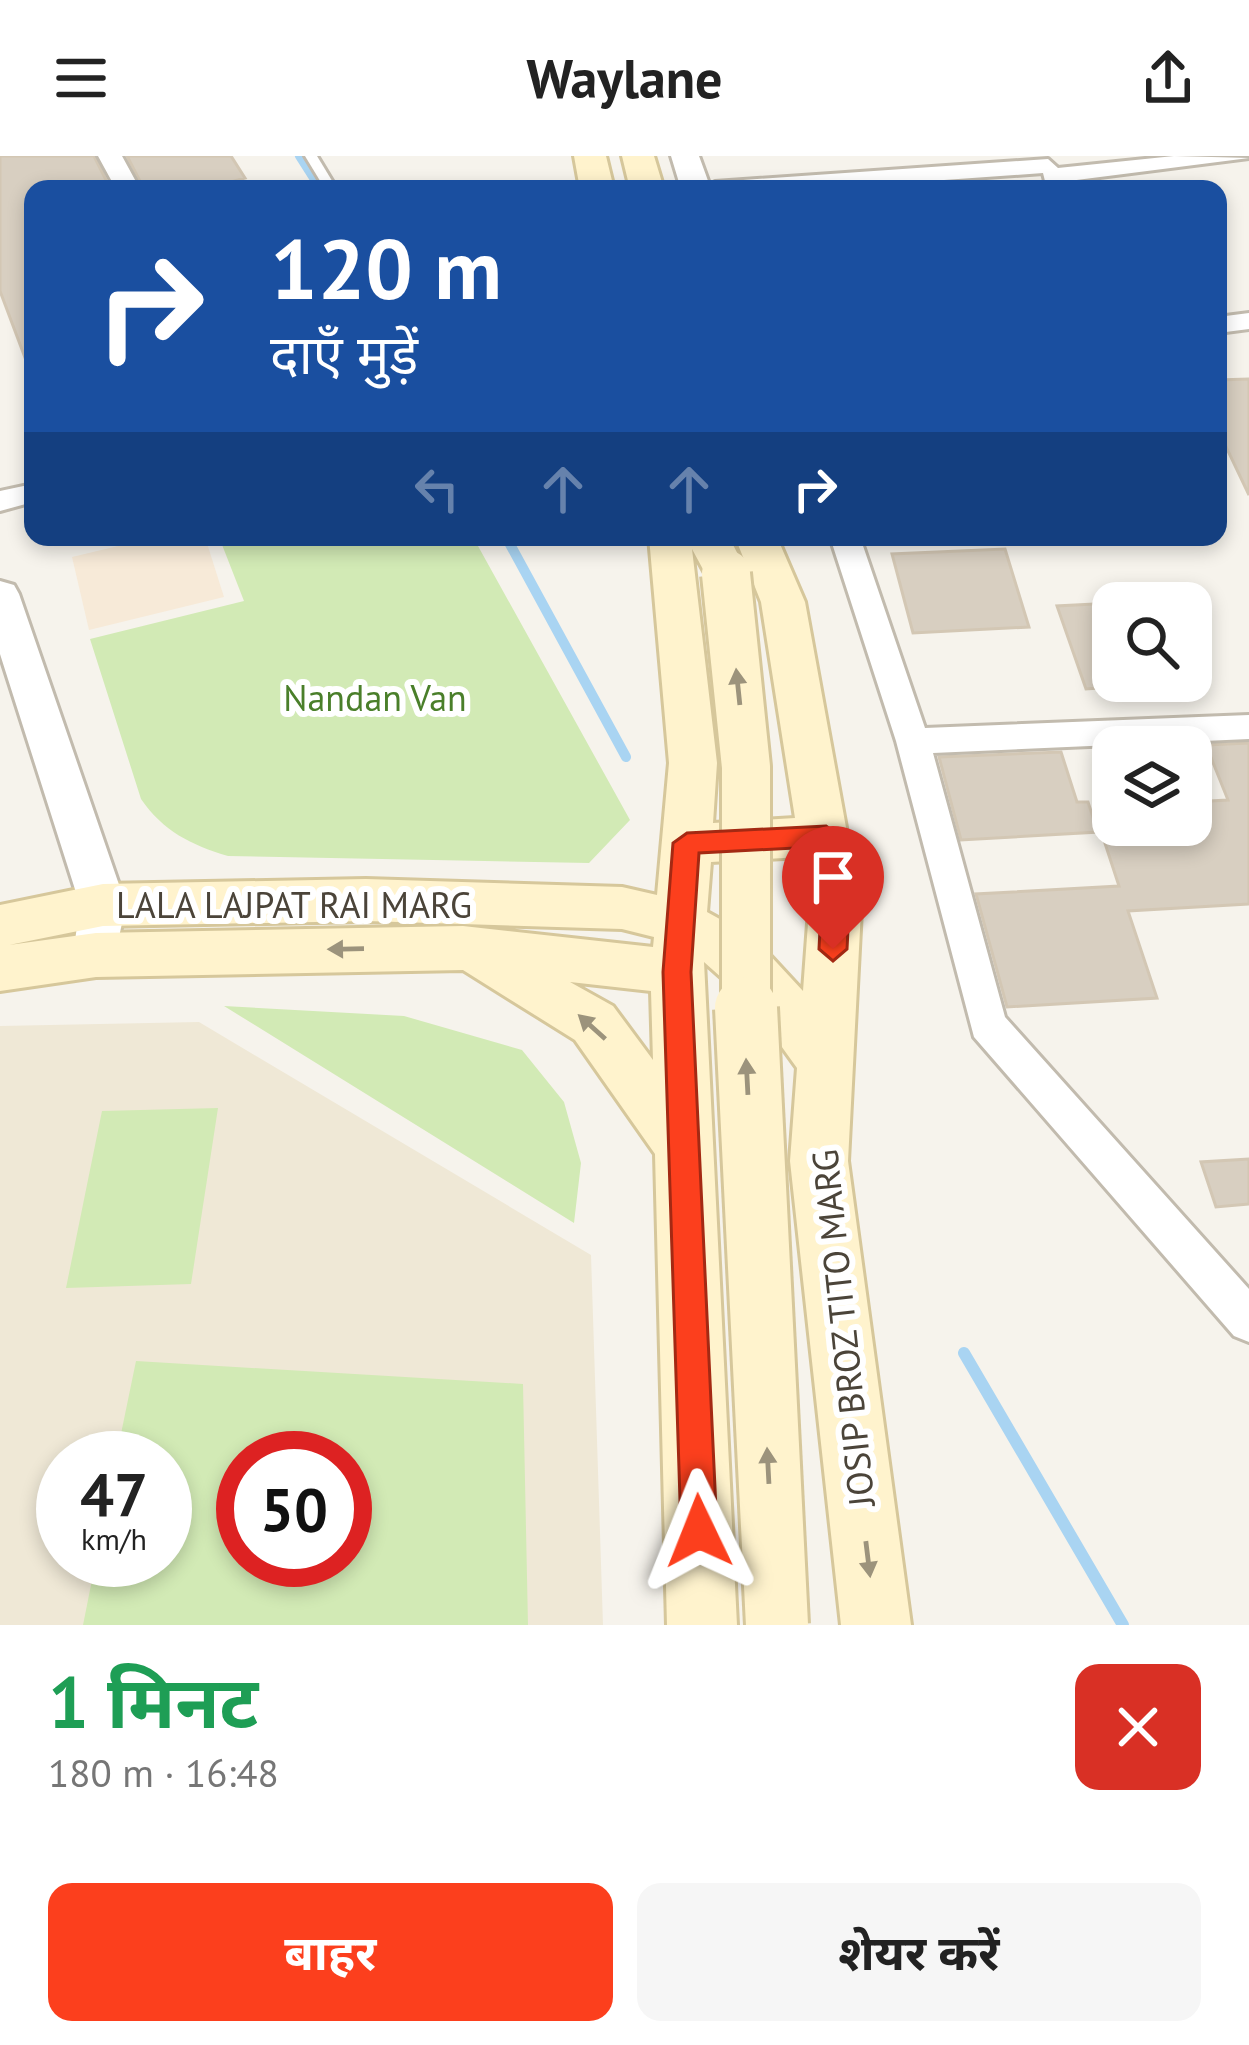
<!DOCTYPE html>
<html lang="hi">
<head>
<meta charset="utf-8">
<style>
  body { margin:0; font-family:"PT Sans","Noto Sans Devanagari",sans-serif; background:#f6f6f6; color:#222; height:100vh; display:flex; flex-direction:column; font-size:45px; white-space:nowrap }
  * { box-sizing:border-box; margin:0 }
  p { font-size:39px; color:#767676 }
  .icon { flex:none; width:66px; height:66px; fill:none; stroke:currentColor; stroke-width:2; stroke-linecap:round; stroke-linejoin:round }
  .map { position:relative; height:1469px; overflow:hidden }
  .drawer { display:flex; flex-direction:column; background:#fff; flex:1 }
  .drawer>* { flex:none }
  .guide { position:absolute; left:24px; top:24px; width:1203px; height:366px; border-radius:24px; box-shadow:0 6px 18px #0003; background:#1a4fa0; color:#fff; overflow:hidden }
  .tools { position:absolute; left:1092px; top:426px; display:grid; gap:24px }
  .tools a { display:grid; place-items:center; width:120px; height:120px; border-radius:24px; background:#fff; box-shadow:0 6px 18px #0003; font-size:60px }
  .speed { position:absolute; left:36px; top:1275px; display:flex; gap:24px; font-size:60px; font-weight:700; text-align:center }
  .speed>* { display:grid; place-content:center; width:156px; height:156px; border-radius:50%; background:#fff; box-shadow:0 6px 18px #0003; line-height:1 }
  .speed small { font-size:30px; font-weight:400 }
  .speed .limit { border:18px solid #d22; background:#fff; color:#111 }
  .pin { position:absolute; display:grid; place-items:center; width:102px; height:102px; color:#fff; margin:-123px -51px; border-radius:50% 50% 50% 0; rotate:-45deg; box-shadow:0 0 12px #0007 }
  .pin .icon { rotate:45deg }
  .me { position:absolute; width:132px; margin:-66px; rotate:358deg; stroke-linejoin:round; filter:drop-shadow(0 0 9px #0008) }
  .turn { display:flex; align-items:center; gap:42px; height:252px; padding:0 48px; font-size:54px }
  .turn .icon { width:156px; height:156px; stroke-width:2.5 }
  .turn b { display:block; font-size:84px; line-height:102px }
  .lanes { display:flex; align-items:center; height:114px; padding:0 48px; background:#0003; justify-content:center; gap:60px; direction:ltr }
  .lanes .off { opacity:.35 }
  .round { display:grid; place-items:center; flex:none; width:126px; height:126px; border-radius:24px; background:#f6f6f6 }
  .headline { display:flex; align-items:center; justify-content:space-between; height:204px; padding:0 48px }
  h1 { font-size:72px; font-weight:700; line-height:90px; color:#1e9e55 }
  .action { display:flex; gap:24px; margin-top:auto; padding:24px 48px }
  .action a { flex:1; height:138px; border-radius:24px; background:#fc3f1d; color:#fff; font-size:48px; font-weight:700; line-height:138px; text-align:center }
  .action a+a { background:#f6f6f6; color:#222 }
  header { display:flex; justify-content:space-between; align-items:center; height:156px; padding:0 48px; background:#fff; font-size:54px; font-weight:700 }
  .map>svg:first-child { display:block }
</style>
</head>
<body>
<header><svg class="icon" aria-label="menu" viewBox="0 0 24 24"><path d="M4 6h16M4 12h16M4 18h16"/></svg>Waylane<svg class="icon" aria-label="share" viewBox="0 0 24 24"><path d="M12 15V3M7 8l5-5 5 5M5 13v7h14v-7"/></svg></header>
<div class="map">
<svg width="1249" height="1469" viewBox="0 0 1249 1469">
  <rect width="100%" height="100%" fill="#f6f3ec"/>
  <!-- commercial -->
  <path fill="#f7ead8" d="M 156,381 L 205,381 L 224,441 L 89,474 L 72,401 Z"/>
  <!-- education -->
  <path fill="#efe8d6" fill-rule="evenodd" d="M 199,866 L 591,1099 L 603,1469 L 0,1469 L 0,870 ZM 63,1302 L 165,1302 L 165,1404 L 63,1404 ZM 243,1302 L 345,1302 L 345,1404 L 243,1404 Z"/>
  <!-- green -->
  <path fill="#d2eab5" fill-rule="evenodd" d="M 219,381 L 473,381 L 630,664 L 589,707 L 228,700 C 191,689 163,675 141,643 L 90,483 L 244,445 Z
    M 224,850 L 404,860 L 522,894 L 564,946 L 581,1007 L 574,1067 Z
    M 218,952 L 191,1128 L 66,1132 L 102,955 Z
    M 136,1205 L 523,1228 L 528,1469 L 83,1469 L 96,1404 L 165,1404 L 165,1302 L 116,1302 ZM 243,1302 L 345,1302 L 345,1404 L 243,1404 Z"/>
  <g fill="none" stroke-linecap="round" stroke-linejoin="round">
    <!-- stream-far2 -->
    <path stroke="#a9d4f2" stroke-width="8" d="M 299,0 L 320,33"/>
    <!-- stream-far1 -->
    <path stroke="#a9d4f2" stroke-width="10" d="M 506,381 L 626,601"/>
    <!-- stream -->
    <path stroke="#a9d4f2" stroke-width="12" d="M 964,1197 L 1123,1469"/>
  </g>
  <!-- building -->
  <path fill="#d8cfc1" stroke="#d3c7b4" stroke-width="3" d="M 0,0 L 94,0 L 108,28 L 33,33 L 30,215 L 0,135 Z
    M 127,0 L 231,0 L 245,22 L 234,25 L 240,33 L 144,33 Z
    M 1249,223 L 1249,339 L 1218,274 L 1218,224 Z
    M 1005,393 L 1029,471 L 913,477 L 892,398 Z
    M 1113,447 L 1113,531 L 1086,533 L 1057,450 Z
    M 1249,587 L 1249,748 L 1128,755 L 1157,842 L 1007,851 L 976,738 L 1119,730 L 1099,669 L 1191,669 L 1191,646 L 1228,644 L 1206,589 Z
    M 1061,596 L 1077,646 L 1088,646 L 1098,676 L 961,684 L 939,601 Z
    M 1249,1003 L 1249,1048 L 1216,1051 L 1201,1006 Z"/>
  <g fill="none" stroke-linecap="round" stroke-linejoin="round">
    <!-- service casing -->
    <g stroke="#c2bbae" stroke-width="6">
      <path id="service" d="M 305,0 L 317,0 L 337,33 L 325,33 Z"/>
    </g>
    <!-- minor casing -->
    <g stroke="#c2bbae" stroke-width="6">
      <path id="minor" d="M 98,0 L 122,0 L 140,33 L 116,33 Z
        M 1174,0 L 1249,2 L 1053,27 L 1045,25 L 1043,17 L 817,33 L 703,33 L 715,26 L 1048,3 L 1058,12 Z
        M 1249,157 L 1249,173 L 1218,177 L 1218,161 Z
        M 33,328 L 33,346 L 0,355 L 0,335 Z
        M 830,381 L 860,381 L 925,572 L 1249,559 L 1249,583 L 933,597 L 1005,861 L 1249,1133 L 1249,1186 L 1234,1180 L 974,881 L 896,585 Z"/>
    </g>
    <!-- tertiary casing -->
    <g stroke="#c2bbae" stroke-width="6">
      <path id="tertiary" d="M 671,0 L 699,0 L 711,33 L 681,33 Z
        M 0,425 L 14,429 L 19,438 L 126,749 L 112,813 L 96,818 L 80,813 L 73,799 L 80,749 L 0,498 Z"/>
    </g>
    <!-- secondary casing -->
    <g stroke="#d6c79b" stroke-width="6">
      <path id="secondary" d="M 574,0 L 606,0 L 614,33 L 580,33 Z
        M 622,0 L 654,0 L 664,33 L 630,33 Z
        M 649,381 L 729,381 L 748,418 L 741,428 L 726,433 L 711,428 L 692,393 L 717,607 L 713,667 L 795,662 L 761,446 L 735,381 L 777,381 L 805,446 L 861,754 L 848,1005 L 911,1469 L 841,1469 L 790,1005 L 797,912 L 751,848 L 704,806 L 737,1469 L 667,1469 L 655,998 L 575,884 L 463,814 L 96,821 L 0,835 L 0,749 L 103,728 L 366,723 L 622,731 L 657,739 L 669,607 ZM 801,701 L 809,754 L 803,835 L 754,782 L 707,756 L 711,706 ZM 366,765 L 622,773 L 654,781 L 653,791 L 463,770 L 96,777 L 9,789 L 103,770 ZM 570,826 L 651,835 L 653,904 L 613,850 Z"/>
    </g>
    <!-- service -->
    <use href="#service" fill="#fff" fill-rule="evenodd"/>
    <!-- minor -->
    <use href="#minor" fill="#fff" fill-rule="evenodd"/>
    <!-- tertiary -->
    <use href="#tertiary" fill="#fff" fill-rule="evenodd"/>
    <!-- secondary -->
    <use href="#secondary" fill="#fff3cd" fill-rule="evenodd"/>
    <!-- secondary-bridge-far1 casing -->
    <g stroke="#d6c79b" stroke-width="54" stroke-linecap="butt">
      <path id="secondary-bridge-far1" d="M 726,418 L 746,611 L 746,855"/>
    </g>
    <!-- secondary-bridge casing -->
    <g stroke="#d6c79b" stroke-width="68" stroke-linecap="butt">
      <path id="secondary-bridge" d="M 746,852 L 777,1469"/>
    </g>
    <!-- secondary-bridge-far1 -->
    <use href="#secondary-bridge-far1" stroke="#fff3cd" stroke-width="48"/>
    <!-- secondary-bridge -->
    <use href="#secondary-bridge" stroke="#fff3cd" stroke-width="62"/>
  </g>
  <!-- one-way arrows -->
  <defs><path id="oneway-solid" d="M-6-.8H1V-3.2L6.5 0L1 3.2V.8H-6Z" transform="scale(3)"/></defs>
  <g fill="#9c937c">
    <use href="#oneway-solid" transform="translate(738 531) rotate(-96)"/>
    <use href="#oneway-solid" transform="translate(346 793) rotate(179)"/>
    <use href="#oneway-solid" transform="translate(592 871) rotate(-138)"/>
    <use href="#oneway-solid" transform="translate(747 921) rotate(-93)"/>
    <use href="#oneway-solid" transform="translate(768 1310) rotate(-93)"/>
    <use href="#oneway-solid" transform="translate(868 1403) rotate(83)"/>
  </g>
  <!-- route -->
  <path fill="#fc3f1d" stroke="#a42913" stroke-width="3" d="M 826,670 L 839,680 L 849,754 L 847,793 L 833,805 L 819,793 L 821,754 L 814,691 L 699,697 L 691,816 L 717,1375 L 712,1387 L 699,1393 L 687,1387 L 681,1375 L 663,816 L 673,687 L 687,677 Z"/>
  <g text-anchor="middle" stroke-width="12" stroke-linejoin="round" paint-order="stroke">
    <!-- park labels -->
    <g font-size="36" fill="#4a7f2a" stroke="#fff">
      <text x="375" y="555">Nandan Van</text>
    </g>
    <!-- street labels -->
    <g font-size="36" fill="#4b4439" stroke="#fff">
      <text x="294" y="762">LALA LAJPAT RAI MARG</text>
      <text transform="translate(843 1172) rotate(-96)" y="13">JOSIP BROZ TITO MARG</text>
    </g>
  </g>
</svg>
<div class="tools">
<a><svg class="icon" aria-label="search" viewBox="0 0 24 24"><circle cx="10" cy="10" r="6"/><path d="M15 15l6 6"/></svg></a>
<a><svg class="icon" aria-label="layers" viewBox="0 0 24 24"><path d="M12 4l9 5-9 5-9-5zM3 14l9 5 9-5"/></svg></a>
</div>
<div class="speed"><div>47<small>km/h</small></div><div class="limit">50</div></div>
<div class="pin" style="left:833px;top:793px;background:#d93025"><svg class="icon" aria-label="arrive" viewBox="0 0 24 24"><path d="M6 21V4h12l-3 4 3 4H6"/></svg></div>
<svg class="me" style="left:699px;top:1375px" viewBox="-20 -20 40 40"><path d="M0-17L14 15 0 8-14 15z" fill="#fc3f1d" stroke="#fff" stroke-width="4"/></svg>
<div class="guide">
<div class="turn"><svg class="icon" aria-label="right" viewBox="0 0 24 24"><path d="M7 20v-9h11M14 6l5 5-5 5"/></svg><div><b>120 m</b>दाएँ मुड़ें</div></div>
<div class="lanes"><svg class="icon off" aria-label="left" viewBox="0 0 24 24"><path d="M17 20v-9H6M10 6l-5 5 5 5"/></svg><svg class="icon off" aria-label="ahead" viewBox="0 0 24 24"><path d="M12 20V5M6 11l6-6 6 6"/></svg><svg class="icon off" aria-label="ahead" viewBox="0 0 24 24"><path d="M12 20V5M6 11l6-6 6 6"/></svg><svg class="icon" aria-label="right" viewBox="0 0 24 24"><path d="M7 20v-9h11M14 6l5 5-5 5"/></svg></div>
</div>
</div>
<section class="drawer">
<div class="headline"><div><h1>1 मिनट</h1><p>180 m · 16:48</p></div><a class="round" style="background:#d93025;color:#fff"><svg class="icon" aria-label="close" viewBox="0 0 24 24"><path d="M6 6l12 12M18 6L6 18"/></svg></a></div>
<div class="action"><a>बाहर</a><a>शेयर करें</a></div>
</section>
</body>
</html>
